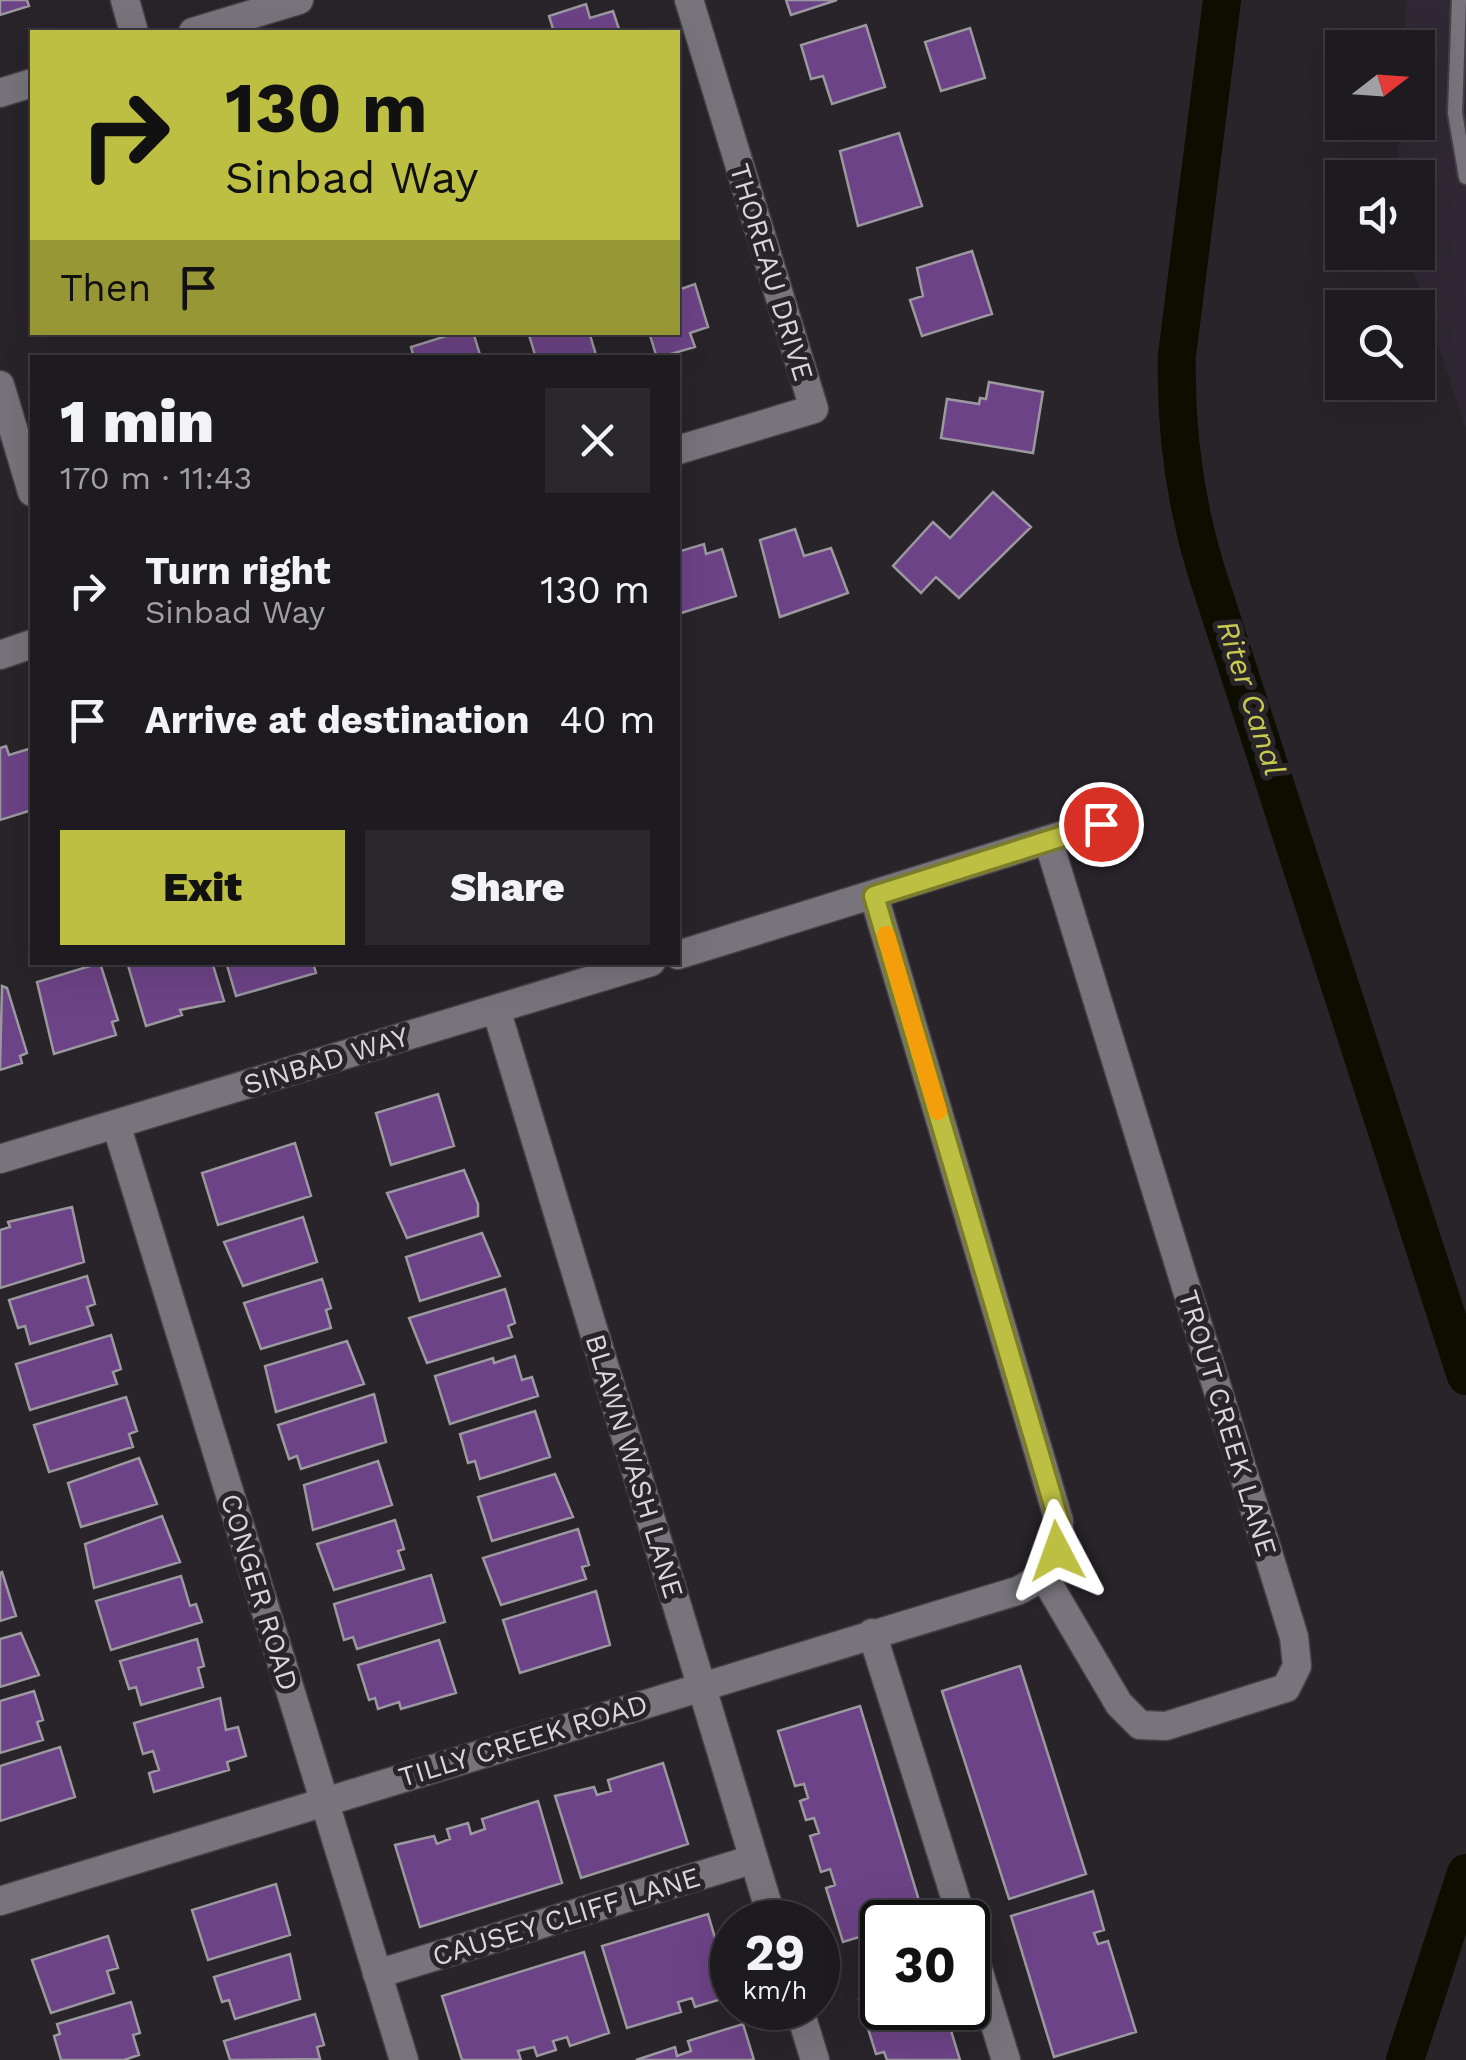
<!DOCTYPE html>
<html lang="en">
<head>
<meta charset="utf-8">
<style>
  body { margin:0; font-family:"Work Sans",sans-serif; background:#2b282d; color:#f1f3f6; height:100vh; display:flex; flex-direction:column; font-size:38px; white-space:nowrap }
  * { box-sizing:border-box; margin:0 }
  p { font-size:32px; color:#a1a1a5 }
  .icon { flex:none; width:55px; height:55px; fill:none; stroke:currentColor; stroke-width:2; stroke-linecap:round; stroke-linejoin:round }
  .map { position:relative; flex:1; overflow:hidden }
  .sheet { position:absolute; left:30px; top:355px; width:650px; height:610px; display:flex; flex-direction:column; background:#1e1b20; border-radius:0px; box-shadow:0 10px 40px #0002,0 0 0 2px #3c393e }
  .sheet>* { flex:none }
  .banner { position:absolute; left:30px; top:30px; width:650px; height:305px; border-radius:0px; box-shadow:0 10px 40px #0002,0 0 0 2px #3c393e; background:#bdbf43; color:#111; overflow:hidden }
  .needle { width:65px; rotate:73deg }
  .buttons { position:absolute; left:1325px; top:30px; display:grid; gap:20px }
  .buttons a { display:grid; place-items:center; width:110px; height:110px; border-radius:0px; background:#1e1b20; box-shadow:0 10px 40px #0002,0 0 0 2px #3c393e; font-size:50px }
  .speed { position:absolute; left:710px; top:1900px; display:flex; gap:20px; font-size:50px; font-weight:700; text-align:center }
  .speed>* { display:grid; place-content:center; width:130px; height:130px; border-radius:50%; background:#1e1b20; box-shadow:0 10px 40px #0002,0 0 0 2px #3c393e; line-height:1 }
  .speed small { font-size:25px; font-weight:400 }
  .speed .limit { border:5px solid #111; border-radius:15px; background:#fff; color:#111 }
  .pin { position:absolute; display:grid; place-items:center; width:85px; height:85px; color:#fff; margin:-42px; border:5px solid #fff; border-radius:50%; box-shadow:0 2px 10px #0007 }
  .me { position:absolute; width:110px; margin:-55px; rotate:356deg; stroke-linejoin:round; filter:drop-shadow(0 0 8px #0008) }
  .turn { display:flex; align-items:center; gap:35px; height:210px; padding:0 30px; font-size:45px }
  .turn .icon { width:130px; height:130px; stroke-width:2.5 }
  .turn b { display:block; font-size:70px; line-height:85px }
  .then { display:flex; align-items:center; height:95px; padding:0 30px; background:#0003; gap:20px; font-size:38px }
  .round { display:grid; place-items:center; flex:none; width:105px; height:105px; border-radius:0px; background:#2b282d }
  .headline { display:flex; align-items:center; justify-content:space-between; height:170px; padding:0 30px }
  h1 { font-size:60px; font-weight:800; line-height:75px }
  .button { display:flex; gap:20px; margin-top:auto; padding:20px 30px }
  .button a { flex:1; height:115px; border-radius:0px; background:#bdbf43; color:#111; font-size:40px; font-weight:800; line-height:115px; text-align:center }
  .button a+a { background:#2b282d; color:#f1f3f6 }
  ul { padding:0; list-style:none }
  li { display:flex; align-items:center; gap:30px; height:130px; padding:0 30px }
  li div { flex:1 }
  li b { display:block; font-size:38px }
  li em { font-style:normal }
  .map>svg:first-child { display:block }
</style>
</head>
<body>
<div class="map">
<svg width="1466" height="2060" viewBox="0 0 1466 2060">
  <rect width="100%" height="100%" fill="#28242a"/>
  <!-- built -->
  <path fill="#302935" d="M 1407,0 L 1466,0 L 1466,428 L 1407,253 L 1418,252 L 1418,178 L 1396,178 L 1400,123 L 1418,122 L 1418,48 L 1404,47 Z"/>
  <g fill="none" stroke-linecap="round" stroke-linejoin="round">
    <!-- canal -->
    <path stroke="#0e0e00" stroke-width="38" d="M 1222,0 L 1177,355 C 1175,429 1184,496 1205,567 L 1466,1376
      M 1405,2060 L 1466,1873"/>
  </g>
  <!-- building -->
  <path fill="#6d4387" stroke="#9c98a0" stroke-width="2.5" d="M 0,0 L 27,0 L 29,6 L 0,15 Z
    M 786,0 L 837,0 L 791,15 Z
    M 586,4 L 590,18 L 613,11 L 620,32 L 554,32 L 549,16 Z
    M 866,25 L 885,87 L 832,104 L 823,76 L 811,79 L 801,45 Z
    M 970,28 L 985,78 L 941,91 L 925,42 Z
    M 899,133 L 922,206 L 858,226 L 840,151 Z
    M 972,251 L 992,314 L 922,336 L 910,300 L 923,296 L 917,268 Z
    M 695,284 L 708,327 L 690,333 L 695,347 L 657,358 L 649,332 L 678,332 L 678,290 Z
    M 459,332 L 473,332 L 481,358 L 414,358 L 411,347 Z
    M 537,332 L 589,332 L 597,358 L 536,358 L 529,335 Z
    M 989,382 L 1043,392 L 1033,453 L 941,438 L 947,399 L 979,404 L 980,398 L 986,399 Z
    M 993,492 L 1031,527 L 959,598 L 936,577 L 921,593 L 893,566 L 933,522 L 950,538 Z
    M 795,529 L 804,556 L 831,548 L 848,593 L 780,617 L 760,540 Z
    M 678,540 L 681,551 L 704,544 L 706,554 L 722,549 L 736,596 L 678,614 Z
    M 6,746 L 9,755 L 32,748 L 32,810 L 0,820 L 0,748 Z
    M 127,962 L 212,962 L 224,1001 L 180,1010 L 182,1015 L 146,1026 Z
    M 226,962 L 321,962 L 321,963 L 314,966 L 316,973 L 236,996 Z
    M 100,963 L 118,1020 L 112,1022 L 116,1035 L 54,1054 L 37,982 Z
    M 2,986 L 7,988 L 27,1053 L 20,1056 L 22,1063 L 0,1070 Z
    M 438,1094 L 454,1146 L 391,1165 L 376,1113 Z
    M 295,1143 L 311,1196 L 218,1225 L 202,1173 Z
    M 464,1170 L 478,1204 L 478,1216 L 407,1238 L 387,1193 Z
    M 72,1207 L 84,1262 L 0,1288 L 0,1230 L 10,1227 L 8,1222 Z
    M 303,1217 L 317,1262 L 243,1286 L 224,1242 Z
    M 482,1233 L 500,1276 L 420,1301 L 406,1257 Z
    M 87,1276 L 95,1304 L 87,1307 L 93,1325 L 30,1344 L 25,1326 L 18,1328 L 9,1300 Z
    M 322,1279 L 331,1308 L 326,1310 L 331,1328 L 261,1349 L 244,1303 Z
    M 505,1289 L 515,1323 L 508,1326 L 512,1337 L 427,1363 L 409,1318 Z
    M 111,1335 L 121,1369 L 113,1372 L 117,1384 L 30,1410 L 16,1364 Z
    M 347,1341 L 364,1384 L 276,1412 L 265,1366 Z
    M 515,1356 L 522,1380 L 532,1377 L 538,1396 L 450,1424 L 435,1376 L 493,1358 L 494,1363 Z
    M 374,1394 L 386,1442 L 301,1469 L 297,1456 L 289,1459 L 278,1425 Z
    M 126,1397 L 137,1431 L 129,1434 L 133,1447 L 49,1472 L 34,1425 Z
    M 535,1411 L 550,1457 L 480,1479 L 475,1461 L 468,1463 L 460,1434 Z
    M 139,1458 L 157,1504 L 81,1527 L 68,1483 Z
    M 378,1461 L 392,1505 L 313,1530 L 304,1485 Z
    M 555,1474 L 573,1517 L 492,1541 L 478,1497 Z
    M 162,1516 L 180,1562 L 94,1588 L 85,1544 Z
    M 395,1520 L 404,1549 L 398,1551 L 404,1569 L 334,1590 L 317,1544 Z
    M 578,1529 L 589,1565 L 582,1567 L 586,1579 L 501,1605 L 483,1558 Z
    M 2,1572 L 16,1616 L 0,1621 L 0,1573 Z
    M 431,1575 L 445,1622 L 357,1649 L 353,1637 L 344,1640 L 334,1604 Z
    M 181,1576 L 190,1606 L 196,1604 L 202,1622 L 111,1650 L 96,1601 Z
    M 596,1591 L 610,1645 L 520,1673 L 503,1620 Z
    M 21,1633 L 39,1675 L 0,1687 L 0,1639 Z
    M 197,1639 L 204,1666 L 198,1668 L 203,1687 L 141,1705 L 136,1687 L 129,1689 L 120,1661 Z
    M 439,1640 L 456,1693 L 401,1709 L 399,1702 L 378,1709 L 375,1698 L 369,1700 L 358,1665 Z
    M 1020,1666 L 1086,1874 L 1009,1899 L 942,1691 Z
    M 34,1691 L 43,1720 L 37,1722 L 43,1740 L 0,1753 L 0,1701 Z
    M 220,1698 L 226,1730 L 238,1727 L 246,1756 L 227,1762 L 229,1770 L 154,1792 L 149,1773 L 159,1770 L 153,1751 L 143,1754 L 134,1723 Z
    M 860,1706 L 924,1917 L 882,1922 L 882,1930 L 843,1942 L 826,1888 L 835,1885 L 830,1869 L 821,1872 L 810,1836 L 819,1833 L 814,1818 L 806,1820 L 800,1801 L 808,1798 L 804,1784 L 795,1786 L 778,1731 Z
    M 60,1747 L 75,1797 L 0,1821 L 0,1766 Z
    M 663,1763 L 688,1844 L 581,1878 L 555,1796 L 594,1787 L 597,1795 L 611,1791 L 608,1780 Z
    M 538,1801 L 562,1883 L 420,1927 L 395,1845 L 434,1836 L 437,1844 L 450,1839 L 447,1829 L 468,1823 L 471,1834 L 485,1829 L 482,1819 Z
    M 276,1884 L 290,1935 L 208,1960 L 192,1910 Z
    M 1093,1891 L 1104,1930 L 1094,1933 L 1098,1944 L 1108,1941 L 1136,2032 L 1054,2057 L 1011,1916 Z
    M 708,1914 L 732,1996 L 695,2007 L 692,1998 L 678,2002 L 681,2012 L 627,2028 L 602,1946 Z
    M 108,1936 L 118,1968 L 107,1971 L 114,1993 L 51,2013 L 32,1960 Z
    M 584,1952 L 609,2033 L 570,2046 L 567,2037 L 553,2041 L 556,2050 L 537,2056 L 534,2047 L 518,2051 L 521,2060 L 462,2060 L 442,1996 Z
    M 290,1954 L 300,1999 L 235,2019 L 229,2000 L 222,2002 L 214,1977 Z
    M 882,1993 L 882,2008 L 945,2011 L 960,2060 L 887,2060 L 884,2052 L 876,2054 L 859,2000 Z
    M 131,2002 L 140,2033 L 133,2035 L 139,2055 L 124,2060 L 61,2060 L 54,2036 L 60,2034 L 57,2024 Z
    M 315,2014 L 324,2045 L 317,2047 L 320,2059 L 230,2060 L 224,2041 Z
    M 743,2024 L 754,2060 L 636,2060 L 675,2047 L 677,2056 L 691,2051 L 688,2041 Z"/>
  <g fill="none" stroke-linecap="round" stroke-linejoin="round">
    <!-- lane casing -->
    <g stroke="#454147" stroke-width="18">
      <path id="lane" d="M 1459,0 L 1455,113 L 1466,177"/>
    </g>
    <!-- street casing -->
    <g stroke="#454147" stroke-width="31">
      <path id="street" d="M 125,0 L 134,32
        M 193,32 L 299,0
        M 0,93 L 32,83
        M 0,385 L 32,492
        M 678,450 L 814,409 L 689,0
        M 0,655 L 32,644
        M 678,955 L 1128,815
        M 496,1009 L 773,1922
        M 116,1124 L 404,2060
        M 0,1159 L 651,962
        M 1043,1575 L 1119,1704 L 1140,1725 L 1166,1726 L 1286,1688 L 1297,1666 L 1294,1637 L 1048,840
        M 872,1633 L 963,1922
        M 0,1901 L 1017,1591 C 1050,1576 1057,1556 1059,1521 L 874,896
        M 968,1937 L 1006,2060
        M 377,1974 L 754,1859
        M 799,2008 L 815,2060"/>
    </g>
    <!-- lane -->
    <use href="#lane" stroke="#78747c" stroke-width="14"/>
    <!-- street -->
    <use href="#street" stroke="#78747c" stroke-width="28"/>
  </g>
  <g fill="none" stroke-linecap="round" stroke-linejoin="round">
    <!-- route casing -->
    <g stroke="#7b7c2c" stroke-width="25">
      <path id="route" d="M 1057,1551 L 1059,1522 L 874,896 L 1101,824"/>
    </g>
    <!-- route -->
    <use href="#route" stroke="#bdbf43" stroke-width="18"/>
    <!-- slow -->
    <path stroke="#f59e0b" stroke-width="18" d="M 886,935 L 938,1111"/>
  </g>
  <g text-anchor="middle" stroke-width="10" stroke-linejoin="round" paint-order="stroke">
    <!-- street labels -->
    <g font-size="28" fill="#d8d6da" stroke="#28242a">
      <text transform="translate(772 272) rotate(73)" y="10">THOREAU DRIVE</text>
      <text transform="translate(326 1060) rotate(-17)" y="10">SINBAD WAY</text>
      <text transform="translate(1228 1423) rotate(73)" y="10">TROUT CREEK LANE</text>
      <text transform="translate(635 1466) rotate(73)" y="10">BLAWN WASH LANE</text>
      <text transform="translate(260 1592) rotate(73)" y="10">CONGER ROAD</text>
      <text transform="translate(523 1740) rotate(-17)" y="10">TILLY CREEK ROAD</text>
      <text transform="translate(566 1916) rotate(-17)" y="10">CAUSEY CLIFF LANE</text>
    </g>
    <!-- water labels -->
    <g font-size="30" font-style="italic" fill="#c9cb50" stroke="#28242a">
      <text transform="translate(1251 698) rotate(72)" y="10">Riter Canal</text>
    </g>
  </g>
</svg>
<div class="buttons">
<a><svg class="needle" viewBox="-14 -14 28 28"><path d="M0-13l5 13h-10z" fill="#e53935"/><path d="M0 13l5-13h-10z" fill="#a1a1a5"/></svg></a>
<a><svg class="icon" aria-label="sound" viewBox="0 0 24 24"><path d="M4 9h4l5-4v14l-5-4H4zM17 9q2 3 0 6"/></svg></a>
<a><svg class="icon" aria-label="search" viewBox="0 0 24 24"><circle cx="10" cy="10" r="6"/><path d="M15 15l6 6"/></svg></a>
</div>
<div class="speed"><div>29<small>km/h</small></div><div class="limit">30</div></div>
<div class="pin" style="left:1101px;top:824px;background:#d93025"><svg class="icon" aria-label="arrive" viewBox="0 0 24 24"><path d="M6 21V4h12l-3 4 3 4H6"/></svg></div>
<svg class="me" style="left:1057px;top:1551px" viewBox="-20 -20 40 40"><path d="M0-17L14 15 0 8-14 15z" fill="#bdbf43" stroke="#fff" stroke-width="4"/></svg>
<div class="banner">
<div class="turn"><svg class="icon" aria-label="right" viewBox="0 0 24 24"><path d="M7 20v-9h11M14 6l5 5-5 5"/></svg><div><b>130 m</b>Sinbad Way</div></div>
<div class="then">Then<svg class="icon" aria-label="arrive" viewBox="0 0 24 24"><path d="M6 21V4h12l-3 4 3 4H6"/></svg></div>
</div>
<section class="sheet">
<div class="headline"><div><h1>1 min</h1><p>170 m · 11:43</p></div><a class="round"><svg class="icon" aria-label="close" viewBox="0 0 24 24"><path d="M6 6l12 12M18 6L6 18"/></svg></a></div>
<ul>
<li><svg class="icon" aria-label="right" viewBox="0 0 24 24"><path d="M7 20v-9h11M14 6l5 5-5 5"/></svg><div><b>Turn right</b><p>Sinbad Way</p></div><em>130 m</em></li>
<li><svg class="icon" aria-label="arrive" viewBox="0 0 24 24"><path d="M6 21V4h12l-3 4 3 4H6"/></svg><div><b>Arrive at destination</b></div><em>40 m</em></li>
</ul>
<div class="button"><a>Exit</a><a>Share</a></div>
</section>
</div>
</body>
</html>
